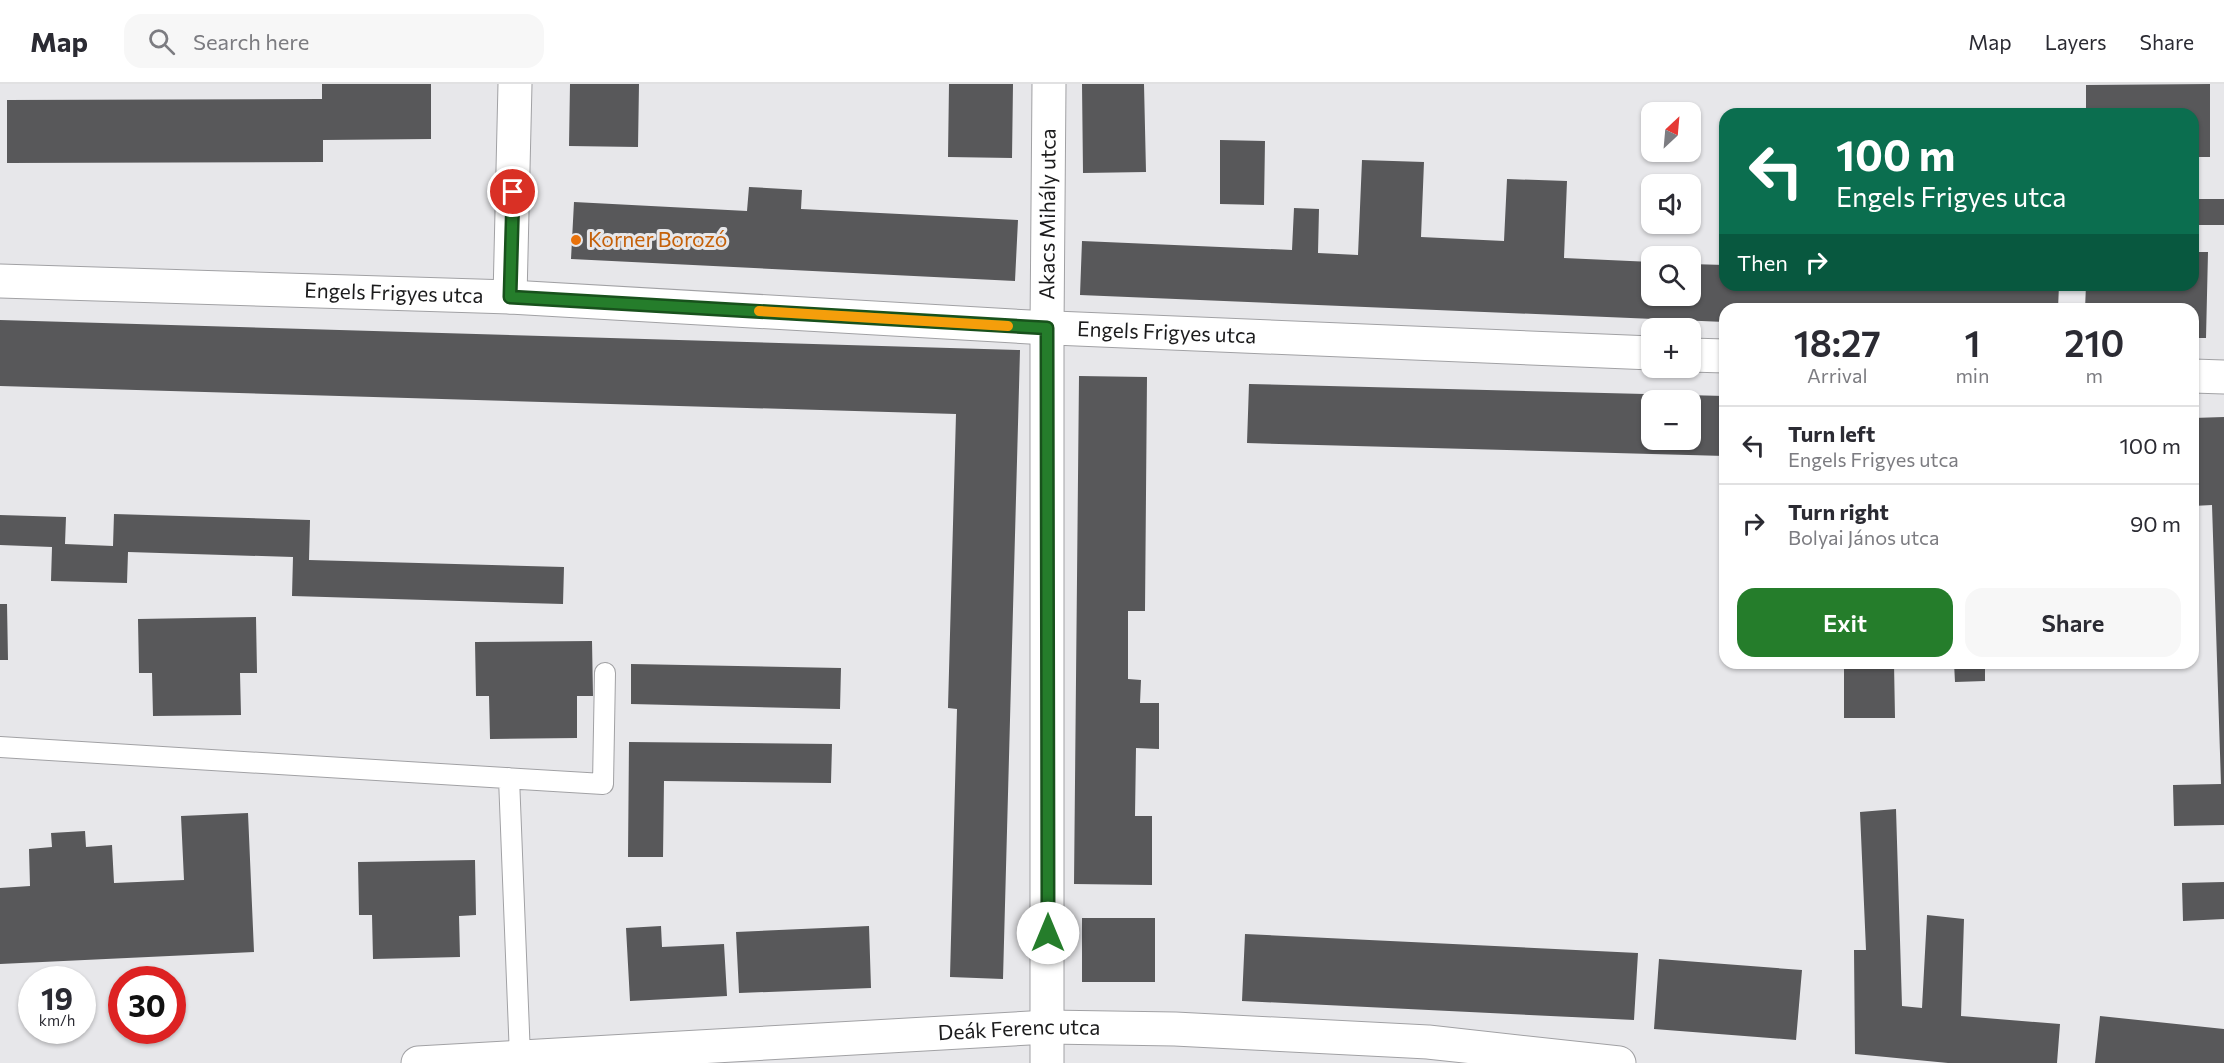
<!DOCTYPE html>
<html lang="en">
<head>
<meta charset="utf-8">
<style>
  body { margin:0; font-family:Commissioner,sans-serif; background:#f7f7f7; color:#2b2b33; height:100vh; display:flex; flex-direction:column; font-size:22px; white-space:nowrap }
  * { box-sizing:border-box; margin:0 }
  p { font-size:20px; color:#7c7c81 }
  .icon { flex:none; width:33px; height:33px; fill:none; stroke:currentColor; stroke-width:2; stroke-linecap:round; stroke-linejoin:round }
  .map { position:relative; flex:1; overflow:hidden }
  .side { position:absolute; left:1719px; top:219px; width:480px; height:366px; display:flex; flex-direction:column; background:#fff; border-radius:18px; box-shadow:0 2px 4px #0004 }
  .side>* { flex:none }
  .banner { position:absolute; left:1719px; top:24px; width:480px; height:183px; border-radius:18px; box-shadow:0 2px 4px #0004; background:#0b6e4f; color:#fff; overflow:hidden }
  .needle { width:39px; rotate:26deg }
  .buttons { position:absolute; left:1641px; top:18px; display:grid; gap:12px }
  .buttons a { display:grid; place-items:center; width:60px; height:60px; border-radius:12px; background:#fff; box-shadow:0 2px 4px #0004; font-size:30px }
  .speed { position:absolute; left:18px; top:882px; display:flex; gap:12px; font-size:30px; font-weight:700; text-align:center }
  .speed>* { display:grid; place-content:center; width:78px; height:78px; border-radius:50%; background:#fff; box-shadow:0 2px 4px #0004; line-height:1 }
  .speed small { font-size:15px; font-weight:400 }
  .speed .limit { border:9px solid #d22; background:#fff; color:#111 }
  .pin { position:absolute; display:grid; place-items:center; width:51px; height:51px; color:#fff; margin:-26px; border:3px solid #fff; border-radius:50%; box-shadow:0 2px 6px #0007 }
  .me { position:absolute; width:66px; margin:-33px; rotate:0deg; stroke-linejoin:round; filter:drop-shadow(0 0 4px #0008) }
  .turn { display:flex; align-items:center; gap:21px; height:126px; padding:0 18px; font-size:27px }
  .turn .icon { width:78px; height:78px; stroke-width:2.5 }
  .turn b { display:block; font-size:42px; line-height:51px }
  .then { display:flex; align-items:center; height:57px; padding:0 18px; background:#0003; gap:12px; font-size:22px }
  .eta { display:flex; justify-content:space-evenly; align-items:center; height:102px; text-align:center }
  .eta b { font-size:36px; font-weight:600; line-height:42px }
  .primary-button { display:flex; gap:12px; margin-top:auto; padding:12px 18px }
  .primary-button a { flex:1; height:69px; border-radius:18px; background:#257d2b; color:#fff; font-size:24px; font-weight:600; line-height:69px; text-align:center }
  .primary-button a+a { background:#f7f7f7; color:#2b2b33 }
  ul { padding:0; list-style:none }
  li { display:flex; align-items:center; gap:18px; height:78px; padding:0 18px; border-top:2px solid #e1e1e2 }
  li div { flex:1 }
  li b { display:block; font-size:22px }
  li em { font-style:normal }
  header { display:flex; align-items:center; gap:36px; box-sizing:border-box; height:84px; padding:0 30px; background:#fff; border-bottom:2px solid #e1e1e2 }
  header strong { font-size:28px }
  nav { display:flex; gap:33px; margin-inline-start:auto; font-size:21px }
  .search { width:420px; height:54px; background:#f7f7f7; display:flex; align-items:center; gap:15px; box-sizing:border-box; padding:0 21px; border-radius:18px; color:#7c7c81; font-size:22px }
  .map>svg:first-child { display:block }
</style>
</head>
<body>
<header>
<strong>Map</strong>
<div class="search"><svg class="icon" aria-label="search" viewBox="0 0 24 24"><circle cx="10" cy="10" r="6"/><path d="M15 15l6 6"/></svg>Search here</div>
<nav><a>Map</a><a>Layers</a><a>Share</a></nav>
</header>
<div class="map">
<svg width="2224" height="979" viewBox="0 0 2224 979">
  <rect width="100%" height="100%" fill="#e7e7ea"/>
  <!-- building -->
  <path fill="#58585a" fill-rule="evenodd" d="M 322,0 L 431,0 L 431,55 L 323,56 L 323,78 L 7,79 L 7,16 L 322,15 Z
    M 570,0 L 639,0 L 638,63 L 569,62 Z
    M 949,0 L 1013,0 L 1012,74 L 948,73 Z
    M 1082,0 L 1144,0 L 1146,88 L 1083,89 Z
    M 2210,0 L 2210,73 L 2193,73 L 2193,30 L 2086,30 L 2086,1 Z
    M 1220,56 L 1265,57 L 1264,121 L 1220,120 Z
    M 1362,76 L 1424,78 L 1421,153 L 1504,157 L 1507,95 L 1567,97 L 1564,174 L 1652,178 L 1652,212 L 1690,212 L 1690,180 L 1725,181 L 1725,201 L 2059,201 L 2058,225 L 1725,225 L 1725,238 L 1080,211 L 1082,157 L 1292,166 L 1294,124 L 1319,125 L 1318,169 L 1358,171 Z
    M 749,103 L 802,106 L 801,125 L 1018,136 L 1015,197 L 571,175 L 574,118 L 747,127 Z
    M 2193,115 L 2224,115 L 2224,141 L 2193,141 Z
    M 2193,168 L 2208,168 L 2206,254 L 2193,254 L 2193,225 L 2085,225 L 2086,201 L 2193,201 Z
    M 0,236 L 1020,266 L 1003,895 L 950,893 L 957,625 L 948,624 L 956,330 L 0,302 Z
    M 1079,292 L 1147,293 L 1145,527 L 1128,527 L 1128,595 L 1141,596 L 1140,619 L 1159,619 L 1159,665 L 1136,664 L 1135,732 L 1152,732 L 1152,801 L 1074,800 Z
    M 1249,300 L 1725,312 L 1725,372 L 1247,359 ZM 1652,316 L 1690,316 L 1690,356 L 1652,356 Z
    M 2224,333 L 2224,741 L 2174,742 L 2173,701 L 2221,700 L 2212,421 L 2193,422 L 2193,334 Z
    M 114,430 L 310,436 L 309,476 L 564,483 L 563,520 L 292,512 L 293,473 L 128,468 L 127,499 L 51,497 L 52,463 L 0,461 L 0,431 L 66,433 L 65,460 L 113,462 Z
    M 0,520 L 7,520 L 8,576 L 0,576 Z
    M 256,533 L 257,589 L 240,589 L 241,631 L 153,632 L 152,589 L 139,589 L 138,535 Z
    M 592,557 L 593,612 L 577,612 L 577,654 L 490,655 L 489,612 L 476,612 L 475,558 Z
    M 1844,579 L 1894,579 L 1895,634 L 1844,634 Z
    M 1954,579 L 1985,579 L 1985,597 L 1955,598 Z
    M 631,580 L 841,584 L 840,625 L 631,620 Z
    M 629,658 L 832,660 L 831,699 L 664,697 L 663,773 L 628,773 Z
    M 1896,725 L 1902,922 L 1922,924 L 1927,831 L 1964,835 L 1961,932 L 2060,940 L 2057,979 L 1948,979 L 1855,970 L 1854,866 L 1866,866 L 1860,728 Z
    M 248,729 L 254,868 L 0,880 L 0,804 L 30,802 L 29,765 L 52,763 L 51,749 L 85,747 L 86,763 L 112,761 L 114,799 L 184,796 L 181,732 Z
    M 475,776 L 476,831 L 459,832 L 460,873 L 373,875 L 372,831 L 359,831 L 358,778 Z
    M 2224,798 L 2224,835 L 2183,837 L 2182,799 Z
    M 1082,834 L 1155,834 L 1155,898 L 1082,898 Z
    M 661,842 L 662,863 L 724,860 L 727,912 L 630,917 L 626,844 Z
    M 869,842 L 871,904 L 739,909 L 736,848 Z
    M 1245,850 L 1638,869 L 1634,936 L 1242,917 Z
    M 1659,875 L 1802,886 L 1796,956 L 1654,945 Z
    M 2100,932 L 2224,945 L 2224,979 L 2095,979 Z"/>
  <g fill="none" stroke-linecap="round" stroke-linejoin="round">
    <!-- service casing -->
    <g stroke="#a1a1a4" stroke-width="22">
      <path id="service" d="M 0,663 L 603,700 L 605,589
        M 509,694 L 520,973"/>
    </g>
    <!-- minor casing -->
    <g stroke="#a1a1a4" stroke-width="35">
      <g id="minor">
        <path id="s1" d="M 0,197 L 510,213 L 1030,243 L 1652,269"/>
        <path d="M 510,213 L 515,0"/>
        <path d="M 1690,271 L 1725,272"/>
        <path d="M 2193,292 L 2224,293"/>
        <path id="s2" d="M 418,979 L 1048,943 L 1175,945 L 1428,958 L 1619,979"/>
        <path id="s3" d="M 1047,979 L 1047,244 L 1049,0"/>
      </g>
    </g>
    <!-- service -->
    <use href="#service" stroke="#fff" stroke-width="20"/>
    <!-- minor -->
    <use href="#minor" stroke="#fff" stroke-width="33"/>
  </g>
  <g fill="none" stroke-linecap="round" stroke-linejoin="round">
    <!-- route casing -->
    <g stroke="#18511c" stroke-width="15">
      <path id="route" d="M 513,108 L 510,213 L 1047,244 L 1048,849"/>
    </g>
    <!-- route -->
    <use href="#route" stroke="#257d2b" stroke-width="10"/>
    <!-- slow -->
    <path stroke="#f59e0b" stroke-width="10" d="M 759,227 L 1008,242"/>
  </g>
  <!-- markers -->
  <circle fill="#e8710a" stroke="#e7e7ea" stroke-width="2" cx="576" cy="156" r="6"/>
  <g text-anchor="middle" stroke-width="6" stroke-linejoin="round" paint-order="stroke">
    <!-- street labels -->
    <g font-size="21" fill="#1b1b1c" stroke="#e7e7ea">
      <text dy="7" stroke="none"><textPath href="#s3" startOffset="849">Akacs Mihály utca</textPath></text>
      <text dy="7" stroke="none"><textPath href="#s1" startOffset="394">Engels Frigyes utca</textPath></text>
      <text dy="7" stroke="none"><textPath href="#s1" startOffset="1168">Engels Frigyes utca</textPath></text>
      <text dy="7" stroke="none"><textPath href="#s2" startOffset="602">Deák Ferenc utca</textPath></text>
    </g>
    <!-- food labels -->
    <g font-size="21" fill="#c56008" stroke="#e7e7ea" text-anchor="start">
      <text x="588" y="163">Korner Borozó</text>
    </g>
  </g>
</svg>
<div class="buttons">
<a><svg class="needle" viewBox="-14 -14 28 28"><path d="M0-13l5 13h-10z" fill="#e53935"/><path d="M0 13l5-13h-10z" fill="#7c7c81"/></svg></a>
<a><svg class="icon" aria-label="sound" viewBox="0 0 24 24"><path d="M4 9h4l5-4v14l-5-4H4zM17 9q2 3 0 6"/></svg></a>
<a><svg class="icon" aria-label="search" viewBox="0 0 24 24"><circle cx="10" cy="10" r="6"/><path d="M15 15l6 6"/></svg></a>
<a>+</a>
<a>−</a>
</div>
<div class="speed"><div>19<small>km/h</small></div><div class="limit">30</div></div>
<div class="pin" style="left:513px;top:108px;background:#d93025"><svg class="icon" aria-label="arrive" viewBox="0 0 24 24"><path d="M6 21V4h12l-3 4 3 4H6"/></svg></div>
<svg class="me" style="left:1048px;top:849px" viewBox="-20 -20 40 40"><circle r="19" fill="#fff"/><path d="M0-13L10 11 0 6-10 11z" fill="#257d2b"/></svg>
<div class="banner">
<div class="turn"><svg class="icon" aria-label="left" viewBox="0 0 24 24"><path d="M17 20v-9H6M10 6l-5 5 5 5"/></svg><div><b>100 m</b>Engels Frigyes utca</div></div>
<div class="then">Then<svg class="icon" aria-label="right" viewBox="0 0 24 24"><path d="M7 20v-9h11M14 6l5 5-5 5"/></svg></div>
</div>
<section class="side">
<div class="eta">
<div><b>18:27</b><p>Arrival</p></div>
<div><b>1</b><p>min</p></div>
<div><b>210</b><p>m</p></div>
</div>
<ul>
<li><svg class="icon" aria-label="left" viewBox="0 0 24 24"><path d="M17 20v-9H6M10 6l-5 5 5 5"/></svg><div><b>Turn left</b><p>Engels Frigyes utca</p></div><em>100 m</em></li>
<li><svg class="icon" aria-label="right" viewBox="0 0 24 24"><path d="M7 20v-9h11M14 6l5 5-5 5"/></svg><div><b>Turn right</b><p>Bolyai János utca</p></div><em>90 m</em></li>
</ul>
<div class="primary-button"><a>Exit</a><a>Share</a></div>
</section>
</div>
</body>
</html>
